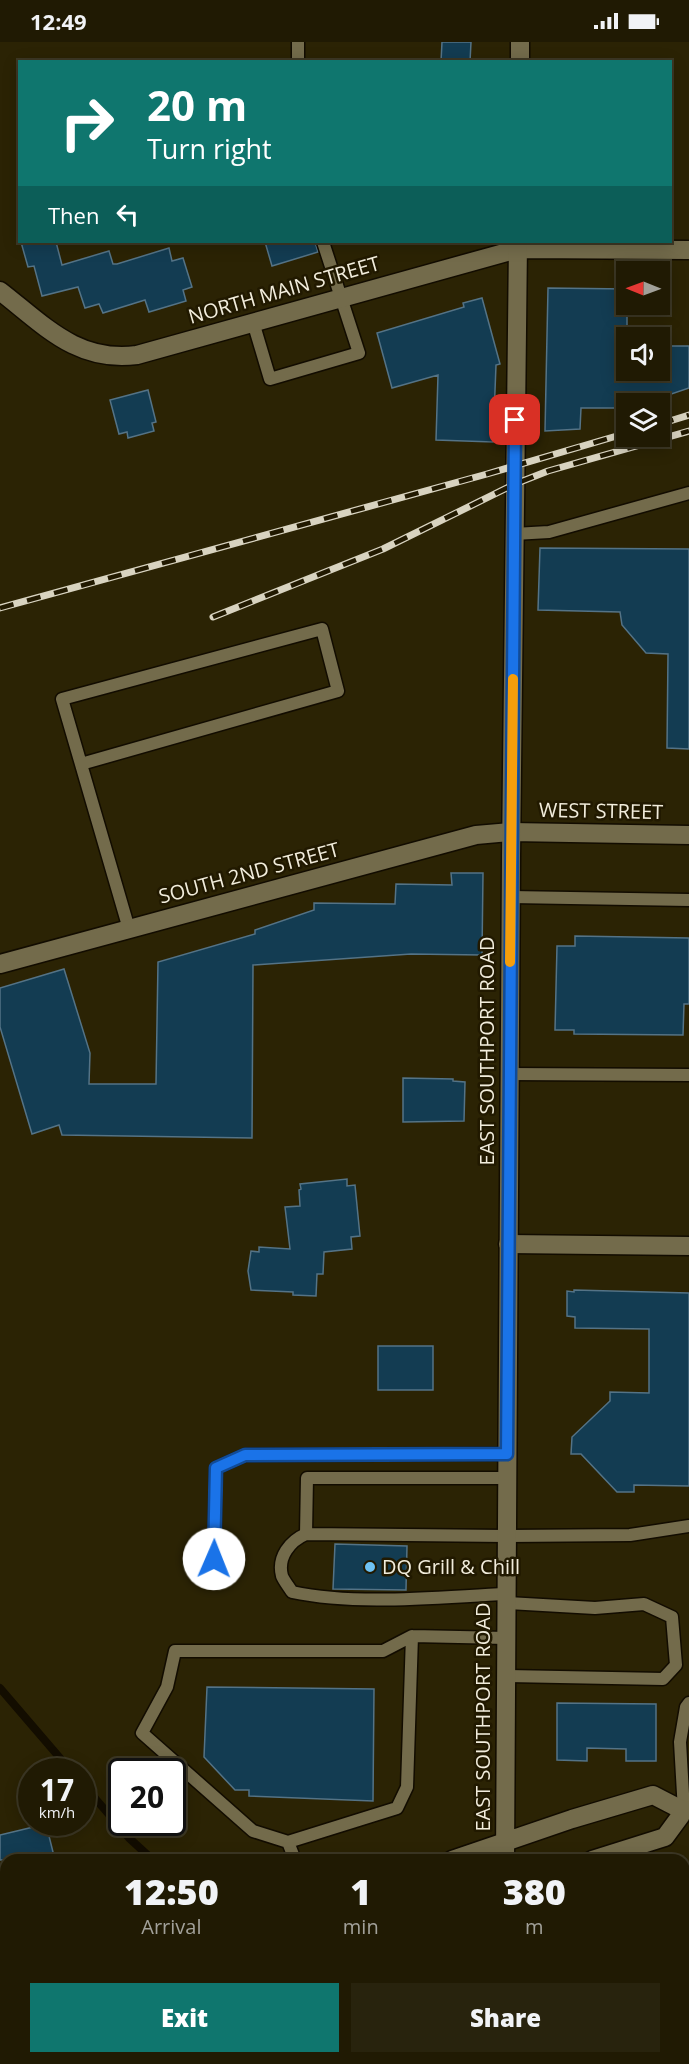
<!DOCTYPE html>
<html lang="en">
<head>
<meta charset="utf-8">
<style>
  body { margin:0; font-family:"Open Sans",sans-serif; background:#28230d; color:#f1f3f6; height:100vh; display:flex; flex-direction:column; font-size:22px; white-space:nowrap }
  * { box-sizing:border-box; margin:0 }
  p { font-size:20px; color:#a2a19a }
  .icon { flex:none; width:33px; height:33px; fill:none; stroke:currentColor; stroke-width:2; stroke-linecap:round; stroke-linejoin:round }
  .map { position:relative; flex:1; overflow:hidden }
  .drawer { position:absolute; left:0px; top:1812px; width:690px; height:210px; display:flex; flex-direction:column; background:#201a03; border-radius:18px 18px 0 0; box-shadow:0 3px 15px #0003,0 0 0 2px #3d3825 }
  .drawer>* { flex:none }
  .top-card { position:absolute; left:18px; top:18px; width:654px; height:183px; border-radius:0px; box-shadow:0 3px 15px #0003,0 0 0 2px #3d3825; background:#0f766e; color:#fff; overflow:hidden }
  .needle { width:39px; rotate:271deg }
  .tools { position:absolute; left:616px; top:219px; display:grid; gap:12px }
  .tools a { display:grid; place-items:center; width:54px; height:54px; border-radius:0px; background:#201a03; box-shadow:0 3px 15px #0003,0 0 0 2px #3d3825; font-size:30px }
  .speed { position:absolute; left:18px; top:1716px; display:flex; gap:12px; font-size:30px; font-weight:700; text-align:center }
  .speed>* { display:grid; place-content:center; width:78px; height:78px; border-radius:50%; background:#201a03; box-shadow:0 3px 15px #0003,0 0 0 2px #3d3825; line-height:1 }
  .speed small { font-size:15px; font-weight:400 }
  .speed .limit { border:3px solid #111; border-radius:9px; background:#fff; color:#111 }
  .pin { position:absolute; display:grid; place-items:center; width:51px; height:51px; color:#fff; margin:-26px; border-radius:12px; box-shadow:0 3px 9px #0006 }
  .me { position:absolute; width:66px; margin:-33px; rotate:1deg; stroke-linejoin:round; filter:drop-shadow(0 0 4px #0008) }
  .turn { display:flex; align-items:center; gap:21px; height:126px; padding:0 30px; font-size:27px }
  .turn .icon { width:78px; height:78px; stroke-width:2.5 }
  .turn b { display:block; font-size:42px; line-height:51px }
  .then { display:flex; align-items:center; height:57px; padding:0 30px; background:#0003; gap:12px; font-size:22px }
  .eta { display:flex; justify-content:space-evenly; align-items:center; height:102px; text-align:center }
  .eta b { font-size:36px; font-weight:800; line-height:42px }
  .cta { display:flex; gap:12px; margin-top:auto; padding:12px 30px }
  .cta a { flex:1; height:69px; border-radius:0px; background:#0f766e; color:#fff; font-size:24px; font-weight:800; line-height:69px; text-align:center }
  .cta a+a { background:#28230d; color:#f1f3f6 }
  .status { display:flex; justify-content:space-between; align-items:center; height:42px; padding:0 30px; background:#201a03; direction:ltr }
  .status svg { height:16px; fill:currentColor }
  .map>svg:first-child { display:block }
</style>
</head>
<body>
<div class="status"><b>12:49</b><svg viewBox="0 0 49 12"><path d="M0 12V9h3v3zM5 12V6h3v6zM10 12V3h3v9zM15 12V0h3v12zM26 1h20v11H26zM47 4h2v5h-2z"/></svg></div>
<div class="map">
<svg width="689" height="2022" viewBox="0 0 689 2022">
  <rect width="100%" height="100%" fill="#2b2304"/>
  <g fill="none" stroke-linecap="round" stroke-linejoin="round">
    <!-- stream -->
    <path stroke="#130d00" stroke-width="8" d="M 0,1646 L 72,1730
      M 82,1741 L 129,1796 L 153,1818
      M 251,2016 L 253,2022"/>
  </g>
  <!-- building -->
  <path fill="#133c52" stroke="#547386" stroke-width="1.5" d="M 442,0 L 471,0 L 470,20 L 441,20 Z
    M 21,200 L 56,200 L 62,223 L 109,209 L 113,222 L 117,222 L 169,206 L 172,219 L 183,216 L 192,245 L 183,248 L 186,259 L 149,270 L 145,258 L 103,271 L 99,262 L 85,266 L 78,245 L 42,254 L 34,224 L 28,225 Z
    M 265,200 L 315,200 L 318,210 L 272,224 Z
    M 548,246 L 627,247 L 627,328 L 660,328 L 660,304 L 689,304 L 689,346 L 642,362 L 627,362 L 627,366 L 581,366 L 580,387 L 545,389 Z
    M 482,256 L 500,322 L 496,323 L 493,400 L 436,398 L 438,333 L 392,346 L 377,291 L 464,265 L 463,261 Z
    M 148,348 L 156,380 L 152,381 L 154,389 L 128,396 L 127,390 L 119,392 L 110,358 Z
    M 540,506 L 689,507 L 689,707 L 667,706 L 668,612 L 646,611 L 622,583 L 620,570 L 538,568 Z
    M 451,831 L 483,831 L 482,913 L 411,912 L 253,923 L 252,1096 L 62,1093 L 59,1083 L 32,1092 L 0,985 L 0,946 L 64,927 L 90,1011 L 89,1042 L 156,1042 L 158,920 L 255,892 L 255,888 L 314,868 L 314,861 L 395,862 L 396,842 L 452,843 Z
    M 575,894 L 689,896 L 689,962 L 684,962 L 683,993 L 574,992 L 574,988 L 555,988 L 557,904 L 575,904 Z
    M 403,1036 L 453,1037 L 453,1039 L 465,1040 L 464,1079 L 403,1080 Z
    M 347,1137 L 347,1144 L 355,1143 L 360,1194 L 351,1195 L 352,1207 L 324,1210 L 323,1232 L 317,1232 L 316,1254 L 293,1253 L 293,1250 L 251,1248 L 248,1229 L 251,1209 L 259,1210 L 259,1205 L 290,1207 L 285,1165 L 300,1164 L 299,1148 L 301,1147 L 300,1142 Z
    M 574,1248 L 689,1251 L 689,1444 L 634,1443 L 634,1450 L 617,1450 L 581,1412 L 571,1412 L 572,1395 L 610,1359 L 610,1350 L 649,1351 L 649,1287 L 575,1286 L 575,1275 L 567,1274 L 567,1249 L 574,1250 Z
    M 378,1304 L 433,1304 L 433,1348 L 378,1348 Z
    M 335,1502 L 407,1504 L 406,1548 L 333,1547 Z
    M 207,1645 L 374,1647 L 373,1759 L 249,1754 L 249,1748 L 235,1748 L 204,1715 Z
    M 557,1661 L 656,1662 L 656,1719 L 626,1719 L 626,1707 L 587,1706 L 587,1719 L 557,1718 Z
    M 46,1782 L 55,1818 L 0,1818 L 0,1793 Z"/>
  <g fill="none" stroke-linecap="round" stroke-linejoin="round">
    <!-- lane casing -->
    <g stroke="#120c00" stroke-width="15">
      <path id="lane" d="M 298,0 L 298,20
        M 253,280 L 270,337 L 359,311 L 323,200
        M 514,492 L 549,490 L 689,451
        M 81,722 L 338,649 L 322,587 L 62,657 L 129,887
        M 511,855 L 689,858
        M 509,1032 L 689,1033
        M 306,1492 L 307,1436 L 507,1436
        M 214,1517 L 216,1426 L 245,1413 L 507,1412
        M 506,1552 C 438,1555 358,1564 292,1550 C 289,1545 284,1539 282,1534 C 277,1515 290,1499 306,1492 L 506,1494 L 630,1493 L 689,1484
        M 505,1634 L 663,1637 L 676,1623 L 672,1575 L 644,1562 L 595,1566 L 506,1561
        M 684,1769 L 680,1700 L 686,1665 L 689,1661
        M 288,1800 L 397,1766 L 407,1745 L 412,1594
        M 295,1818 L 288,1800 L 253,1789 L 142,1691 L 167,1645 L 175,1609 L 383,1609 L 412,1594 L 506,1596
        M 365,2016 L 365,2022
        M 392,2016 L 392,2022
        M 309,2022 L 309,2016
        M 337,2022 L 337,2016
        M 434,2022 L 435,2016"/>
    </g>
    <!-- street casing -->
    <g stroke="#120c00" stroke-width="21">
      <path id="street" d="M 0,249 C 44,283 77,321 137,313 L 518,207 L 689,208
        M 0,922 L 476,793 L 511,790 L 689,793
        M 508,1202 L 689,1204"/>
    </g>
    <!-- secondary casing -->
    <g stroke="#120c00" stroke-width="21">
      <path id="secondary" d="M 520,20 L 520,0
        M 452,1818 L 572,1777 L 653,1753 L 684,1769
        M 505,1818 L 511,814 L 518,200
        M 592,1818 L 665,1795 L 684,1769 L 689,1768
        M 0,1979 L 6,1978
        M 505,2016 L 505,2022"/>
    </g>
    <!-- lane -->
    <use href="#lane" stroke="#736b4b" stroke-width="12"/>
    <!-- street -->
    <use href="#street" stroke="#736b4b" stroke-width="18"/>
    <!-- secondary -->
    <use href="#secondary" stroke="#736b4b" stroke-width="18"/>
    <!-- rail casing -->
    <g stroke="#d8d3c0" stroke-width="7">
      <path id="rail" d="M 660,382 L 689,373
        M 0,566 L 487,432 L 627,391
        M 213,575 L 383,507 L 515,442 L 548,429 L 689,389"/>
    </g>
    <!-- rail -->
    <use href="#rail" stroke="#211900" stroke-width="4.5" stroke-dasharray="14" stroke-linecap="butt"/>
  </g>
  <g fill="none" stroke-linecap="round" stroke-linejoin="round">
    <!-- route casing -->
    <g stroke="#114b97" stroke-width="15">
      <path id="route" d="M 214,1517 L 216,1426 L 245,1413 L 507,1412 L 515,378"/>
    </g>
    <!-- route -->
    <use href="#route" stroke="#1a73e8" stroke-width="10"/>
    <!-- slow -->
    <path stroke="#f59e0b" stroke-width="10" d="M 510,920 L 513,637"/>
  </g>
  <!-- markers -->
  <circle fill="#6ec2f3" stroke="#211900" stroke-width="2" cx="370" cy="1525" r="6"/>
  <g text-anchor="middle" stroke-width="5" stroke-linejoin="round" paint-order="stroke">
    <!-- street labels -->
    <g font-size="20" fill="#f2eddc" stroke="#211900">
      <text transform="translate(284 248) rotate(-16)" y="7">NORTH MAIN STREET</text>
      <text transform="translate(601 769) rotate(1)" y="7">WEST STREET</text>
      <text transform="translate(249 831) rotate(-15)" y="7">SOUTH 2ND STREET</text>
      <text transform="translate(487 1009) rotate(-90)" y="7">EAST SOUTHPORT ROAD</text>
      <text transform="translate(483 1675) rotate(-90)" y="7">EAST SOUTHPORT ROAD</text>
    </g>
    <!-- poi labels -->
    <g font-size="20" fill="#f2eddc" stroke="#211900" text-anchor="start">
      <text x="382" y="1532">DQ Grill &amp; Chill</text>
    </g>
  </g>
</svg>
<div class="tools">
<a><svg class="needle" viewBox="-14 -14 28 28"><path d="M0-13l5 13h-10z" fill="#e53935"/><path d="M0 13l5-13h-10z" fill="#a2a19a"/></svg></a>
<a><svg class="icon" aria-label="sound" viewBox="0 0 24 24"><path d="M4 9h4l5-4v14l-5-4H4zM17 9q2 3 0 6"/></svg></a>
<a><svg class="icon" aria-label="layers" viewBox="0 0 24 24"><path d="M12 4l9 5-9 5-9-5zM3 14l9 5 9-5"/></svg></a>
</div>
<div class="speed"><div>17<small>km/h</small></div><div class="limit">20</div></div>
<div class="pin" style="left:515px;top:378px;background:#d93025"><svg class="icon" aria-label="arrive" viewBox="0 0 24 24"><path d="M6 21V4h12l-3 4 3 4H6"/></svg></div>
<svg class="me" style="left:214px;top:1517px" viewBox="-20 -20 40 40"><circle r="19" fill="#fff"/><path d="M0-13L10 11 0 6-10 11z" fill="#1a73e8"/></svg>
<div class="top-card">
<div class="turn"><svg class="icon" aria-label="right" viewBox="0 0 24 24"><path d="M7 20v-9h11M14 6l5 5-5 5"/></svg><div><b>20 m</b>Turn right</div></div>
<div class="then">Then<svg class="icon" aria-label="left" viewBox="0 0 24 24"><path d="M17 20v-9H6M10 6l-5 5 5 5"/></svg></div>
</div>
<section class="drawer">
<div class="eta">
<div><b>12:50</b><p>Arrival</p></div>
<div><b>1</b><p>min</p></div>
<div><b>380</b><p>m</p></div>
</div>
<div class="cta"><a>Exit</a><a>Share</a></div>
</section>
</div>
</body>
</html>
